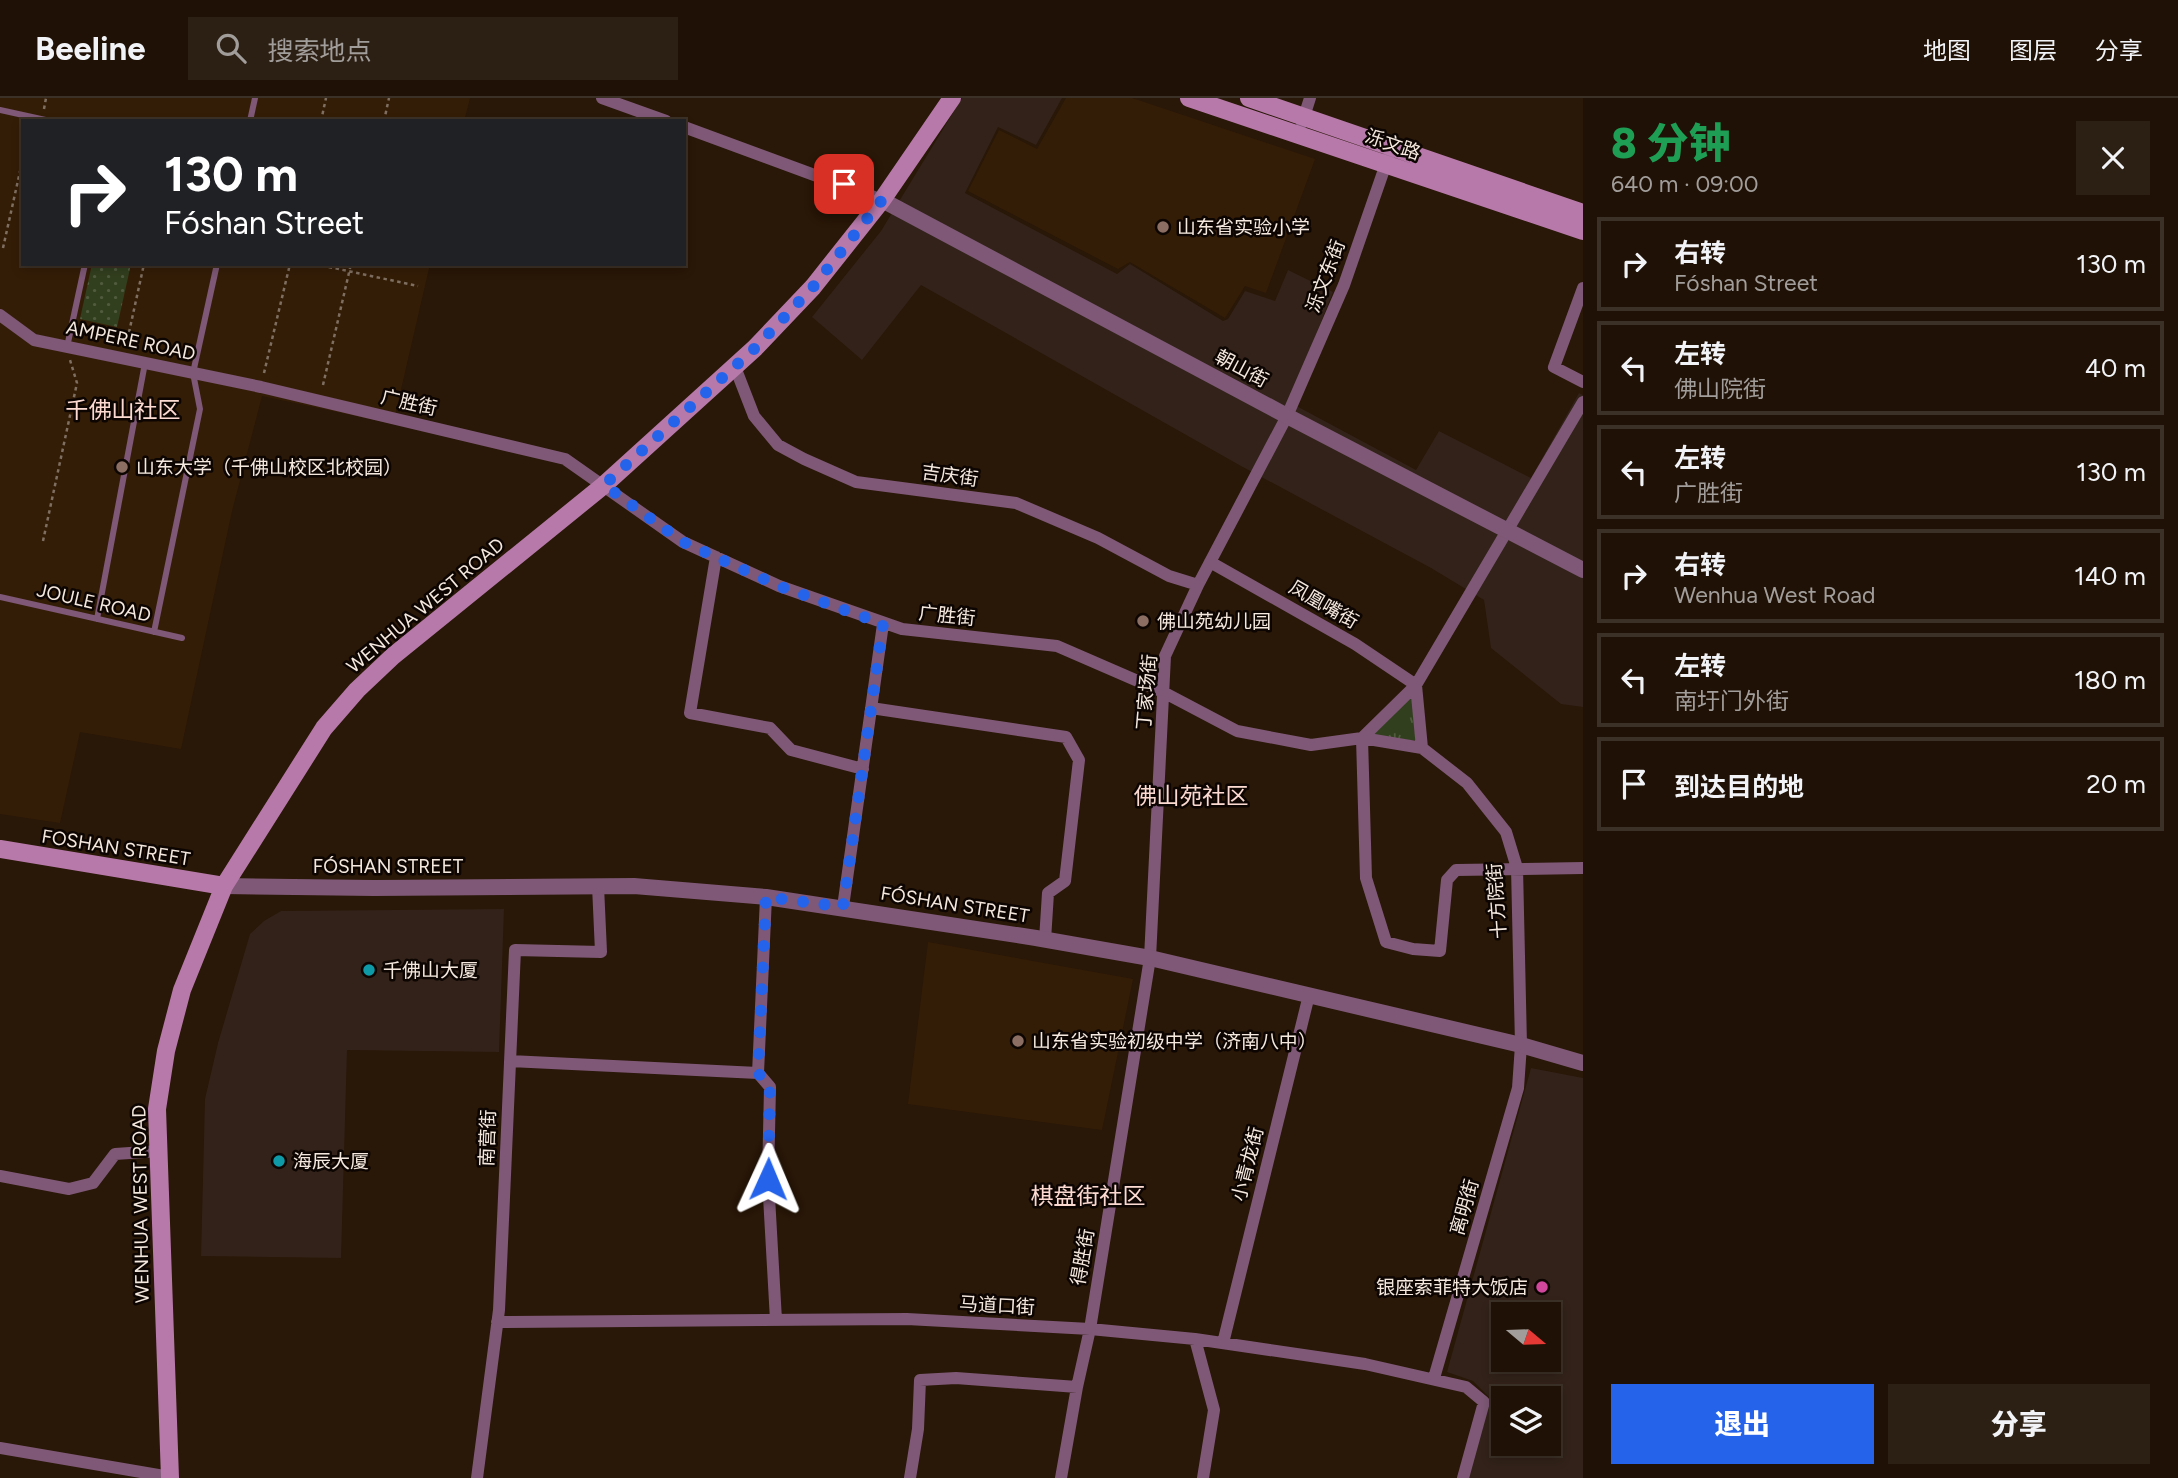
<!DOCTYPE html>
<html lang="zh">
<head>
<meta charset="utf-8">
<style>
  body { margin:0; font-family:Figtree,"Noto Sans SC",sans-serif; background:#2c1f13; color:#f1f3f6; height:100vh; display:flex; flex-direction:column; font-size:26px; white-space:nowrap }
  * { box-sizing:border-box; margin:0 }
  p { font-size:23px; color:#a19d9a }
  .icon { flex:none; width:38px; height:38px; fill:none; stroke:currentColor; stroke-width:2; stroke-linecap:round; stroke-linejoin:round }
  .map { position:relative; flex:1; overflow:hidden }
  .sheet { display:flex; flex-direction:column; background:#1f1105; width:595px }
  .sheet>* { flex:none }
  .banner { position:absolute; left:21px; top:21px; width:665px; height:147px; border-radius:0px; box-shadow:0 4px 10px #0003,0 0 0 2px #3c3127; background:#202124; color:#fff; overflow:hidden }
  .needle { width:46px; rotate:109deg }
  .tools { position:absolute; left:1491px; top:1204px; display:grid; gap:14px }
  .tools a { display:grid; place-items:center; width:70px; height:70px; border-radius:0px; background:#1f1105; box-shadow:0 4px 10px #0003,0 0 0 2px #3c3127; font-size:35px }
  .pin { position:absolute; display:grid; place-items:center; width:60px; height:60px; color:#fff; margin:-30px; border-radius:14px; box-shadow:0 4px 10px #0006 }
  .me { position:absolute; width:77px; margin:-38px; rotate:1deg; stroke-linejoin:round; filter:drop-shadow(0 0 5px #0008) }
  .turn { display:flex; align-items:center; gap:24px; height:147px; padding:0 28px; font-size:32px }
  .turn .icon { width:91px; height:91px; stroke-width:2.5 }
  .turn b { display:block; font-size:49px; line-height:60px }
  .round { display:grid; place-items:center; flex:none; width:74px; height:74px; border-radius:0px; background:#2c1f13 }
  .head { display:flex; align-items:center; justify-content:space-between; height:119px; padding:0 28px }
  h1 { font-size:42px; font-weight:800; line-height:52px; color:#1e9e55 }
  .cta { display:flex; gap:14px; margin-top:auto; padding:14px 28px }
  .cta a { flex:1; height:80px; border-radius:0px; background:#2563eb; color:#fff; font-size:28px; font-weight:800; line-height:80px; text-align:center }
  .cta a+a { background:#2c1f13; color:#f1f3f6 }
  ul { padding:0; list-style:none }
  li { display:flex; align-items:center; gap:21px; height:94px; margin:0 14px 10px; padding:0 14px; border:4px solid #3c3127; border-radius:0px }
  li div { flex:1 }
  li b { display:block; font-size:26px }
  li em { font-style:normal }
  header { display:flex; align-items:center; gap:42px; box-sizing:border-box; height:98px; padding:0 35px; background:#1f1105; border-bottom:2px solid #3c3127 }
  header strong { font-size:33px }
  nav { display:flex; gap:38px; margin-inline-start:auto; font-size:24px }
  .search { width:490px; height:63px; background:#2c1f13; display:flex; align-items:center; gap:18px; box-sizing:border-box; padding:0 24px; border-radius:0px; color:#a19d9a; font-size:26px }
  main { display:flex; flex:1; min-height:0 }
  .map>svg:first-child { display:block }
</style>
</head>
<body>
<header>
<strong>Beeline</strong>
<div class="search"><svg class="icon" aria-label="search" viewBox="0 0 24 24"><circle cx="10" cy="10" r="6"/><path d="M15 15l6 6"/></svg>搜索地点</div>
<nav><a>地图</a><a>图层</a><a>分享</a></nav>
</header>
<main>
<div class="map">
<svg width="1583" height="1380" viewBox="0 0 1583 1380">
  <defs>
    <pattern id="grass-dots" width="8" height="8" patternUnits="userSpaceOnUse" patternTransform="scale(1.75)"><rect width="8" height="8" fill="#323f1e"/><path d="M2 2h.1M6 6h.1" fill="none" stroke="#505b3e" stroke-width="1.8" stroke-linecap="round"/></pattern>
    <pattern id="park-tufts" width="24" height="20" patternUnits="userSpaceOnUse" patternTransform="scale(1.75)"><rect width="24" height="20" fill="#323f1e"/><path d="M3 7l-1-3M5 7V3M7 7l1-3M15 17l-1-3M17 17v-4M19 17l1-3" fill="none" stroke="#505b3e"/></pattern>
  </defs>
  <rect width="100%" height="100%" fill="#291707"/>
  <!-- commercial -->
  <path fill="#322219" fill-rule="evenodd" d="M 962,0 L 1062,0 L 1036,47 L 998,29 L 965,95 L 1117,176 L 1130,166 L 1223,223 L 1228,221 L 1245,193 L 1275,203 L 1288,172 L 1333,194 L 1289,304 L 1416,372 L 1439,333 L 1531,380 L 1579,295 L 1583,297 L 1583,609 L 1561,606 L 1491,550 L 1484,502 L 1431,470 L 1241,368 L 921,187 L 862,262 L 812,219 L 881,133 Z
    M 504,811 L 499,954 L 347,952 L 341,1160 L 201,1158 L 205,1001 L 218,945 L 250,836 L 264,823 L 281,813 Z
    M 1531,970 L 1583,980 L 1583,1380 L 1468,1380 L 1490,1300 L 1473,1283 L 1447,1274 ZM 1503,1216 L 1549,1216 L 1549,1262 L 1503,1262 ZM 1503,1300 L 1549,1300 L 1549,1346 L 1503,1346 Z"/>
  <!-- built -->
  <path fill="#341d07" d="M 0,0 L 470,0 L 464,23 L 23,23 L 23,166 L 430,166 L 393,326 L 262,298 L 232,413 L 181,651 L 80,634 L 60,725 L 0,716 Z
    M 1066,0 L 1132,0 L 1315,61 L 1266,195 L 1245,188 L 1225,220 L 1130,164 L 1118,171 L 968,93 L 999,32 L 1037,51 Z
    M 928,844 L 1133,881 L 1102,1032 L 908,1006 Z"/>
  <!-- grass -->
  <path fill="url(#grass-dots)" d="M 92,166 L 131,166 L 117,229 L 80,221 Z"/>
  <!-- park -->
  <path fill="url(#park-tufts)" d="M 1415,596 L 1419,643 L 1369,638 Z"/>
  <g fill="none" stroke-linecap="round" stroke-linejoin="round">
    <!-- path -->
    <path stroke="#7f6f61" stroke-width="2.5" stroke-dasharray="3.5 3.5" stroke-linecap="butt" d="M 44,11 L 46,0
      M 321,23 L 326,0
      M 384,23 L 389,0
      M 3,150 L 23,60
      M 315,166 L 418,188
      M 126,248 L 144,166
      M 264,275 L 290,166
      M 323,287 L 351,166
      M 43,443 L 77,285 L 70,262"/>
    <!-- service -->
    <path stroke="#7e5876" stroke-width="6" d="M 0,12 L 50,23
      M 250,23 L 255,0
      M 67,249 L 85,166
      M 0,499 L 182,540
      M 97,521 L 145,265
      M 154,534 L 200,311 L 193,275 L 217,166"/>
    <!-- minor -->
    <path stroke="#7e5876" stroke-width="12" d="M 602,0 L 666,23
      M 1302,25 L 1310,0
      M 684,29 L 882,102
      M 1583,190 L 1554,269 L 1583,284
      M 0,217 L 34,242 L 261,289 L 565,361 L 683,444 L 779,488 L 902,531 L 1057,548 L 1163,594 L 1237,633 L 1311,647 L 1362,640 L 1416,587 L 1583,304
      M 735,269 L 754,318 L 778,347 L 804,361 L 856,384 L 1016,405 L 1098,440 L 1169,478 L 1198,487
      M 716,459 L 690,615 L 770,630 L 791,652 L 863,671
      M 1210,464 L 1355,546 L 1416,587 L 1422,650
      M 871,610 L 1066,639 L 1079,662 L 1065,783 L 1048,795 L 1045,842
      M 766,799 L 758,975 L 770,989 L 768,1081 L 776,1222
      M 843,809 L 883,526
      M 510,963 L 758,975
      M 0,1078 L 69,1091 L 93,1085 L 115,1056 L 159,1053
      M 497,1224 L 907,1221 L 1090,1231 L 1195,1241 L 1365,1266 L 1466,1289 L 1484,1304 L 1463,1380
      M 1195,1241 L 1214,1312 L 1203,1380
      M 1223,1245 L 1309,897
      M 1434,1280 L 1518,990 L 1521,947 L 1517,770 L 1506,734 L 1467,685 L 1422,650 L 1362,640 L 1366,780 L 1386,844 L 1413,851 L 1440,853 L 1447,782 L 1456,772 L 1583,770
      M 0,1350 L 170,1379
      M 477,1380 L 499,1212 L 515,852 L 601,854 L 598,788
      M 910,1380 L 918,1331 L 920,1282 L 956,1280 L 1077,1289
      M 1061,1380 L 1077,1289 L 1090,1231 L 1150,860 L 1165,558 L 1198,487 L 1287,318 L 1344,187 L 1388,60"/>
    <!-- tertiary -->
    <path stroke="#7e5876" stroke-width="16" d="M 882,102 L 1287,318 L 1583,472
      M 224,788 L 374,790 L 634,788 L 766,799 L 1036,840 L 1150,860 L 1521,947 L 1583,965"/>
    <!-- secondary -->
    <path stroke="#b779aa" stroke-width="18" d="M 1189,0 L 1583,133
      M 1249,0 L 1583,115
      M 0,751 L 224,788
      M 170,1380 L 157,1011 L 166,953 L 182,892 L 224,788 L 324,630 L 357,592 L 393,558 L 604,387 L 755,250 L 813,189 L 882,102 L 952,0"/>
  </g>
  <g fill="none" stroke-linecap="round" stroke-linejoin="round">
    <!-- route -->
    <path stroke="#2563eb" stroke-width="12" stroke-dasharray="0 21.6" d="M 768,1081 L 770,989 L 758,975 L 766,799 L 843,809 L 883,526 L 779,488 L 683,444 L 604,387 L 755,250 L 813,189 L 882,102 L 844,86"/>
  </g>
  <!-- markers -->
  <g fill="#8d6e63" stroke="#0c0502" stroke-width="2.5">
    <circle cx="1163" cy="129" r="7"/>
    <circle cx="122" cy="369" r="7"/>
    <circle cx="1143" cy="523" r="7"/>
    <circle cx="1018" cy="943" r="7"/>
  </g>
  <g fill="#0f9aa8" stroke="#0c0502" stroke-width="2.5">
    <circle cx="369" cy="872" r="7"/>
    <circle cx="279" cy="1063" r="7"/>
  </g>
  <circle fill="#d1479c" stroke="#0c0502" stroke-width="2.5" cx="1542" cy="1189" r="7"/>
  <g text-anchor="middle" stroke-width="5" stroke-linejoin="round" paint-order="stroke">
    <!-- street labels -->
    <g font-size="19" fill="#f5e8de" stroke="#0c0502">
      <text transform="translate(1393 46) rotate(19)" y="7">泺文路</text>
      <text transform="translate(1325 178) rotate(-69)" y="7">泺文东街</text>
      <text transform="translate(131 242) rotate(12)" y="7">AMPERE ROAD</text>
      <text transform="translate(1242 270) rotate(28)" y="7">朝山街</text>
      <text transform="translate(409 304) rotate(13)" y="7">广胜街</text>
      <text transform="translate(950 377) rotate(8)" y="7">吉庆街</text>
      <text transform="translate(94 504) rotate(13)" y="7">JOULE ROAD</text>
      <text transform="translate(1324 506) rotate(30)" y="7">凤凰嘴街</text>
      <text transform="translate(425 507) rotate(-40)" y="7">WENHUA WEST ROAD</text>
      <text transform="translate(947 517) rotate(6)" y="7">广胜街</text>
      <text transform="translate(1146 594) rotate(-85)" y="7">丁家场街</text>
      <text transform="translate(116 749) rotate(9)" y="7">FOSHAN STREET</text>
      <text x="388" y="775">FÓSHAN STREET</text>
      <text transform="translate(1496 803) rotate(-94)" y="7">十方院街</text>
      <text transform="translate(955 806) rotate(9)" y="7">FÓSHAN STREET</text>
      <text transform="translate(487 1040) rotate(-88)" y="7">南营街</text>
      <text transform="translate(1247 1066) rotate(-76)" y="7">小青龙街</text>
      <text transform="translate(140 1106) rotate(-91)" y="7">WENHUA WEST ROAD</text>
      <text transform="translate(1464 1109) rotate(-74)" y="7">离明街</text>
      <text transform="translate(1082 1159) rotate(-80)" y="7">得胜街</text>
      <text transform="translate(997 1207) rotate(3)" y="7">马道口街</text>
    </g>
    <!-- poi labels -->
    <g font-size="19" fill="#f5e8de" stroke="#0c0502" text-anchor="start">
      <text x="1177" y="136">山东省实验小学</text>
      <text x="136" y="376">山东大学（千佛山校区北校园）</text>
      <text x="1157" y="530">佛山苑幼儿园</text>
      <text x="383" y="879">千佛山大厦</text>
      <text x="1032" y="950">山东省实验初级中学（济南八中）</text>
      <text x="293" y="1070">海辰大厦</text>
      <text x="1528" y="1196" text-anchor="end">银座索菲特大饭店</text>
    </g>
    <!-- quarter labels -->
    <g font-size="23" fill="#fcdad1" stroke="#0c0502">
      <text x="123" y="320">千佛山社区</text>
      <text x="1191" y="706">佛山苑社区</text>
      <text x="1088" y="1106">棋盘街社区</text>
    </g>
  </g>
</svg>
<div class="tools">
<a><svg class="needle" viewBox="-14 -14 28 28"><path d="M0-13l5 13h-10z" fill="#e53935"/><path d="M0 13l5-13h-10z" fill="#a19d9a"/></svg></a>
<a><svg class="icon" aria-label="layers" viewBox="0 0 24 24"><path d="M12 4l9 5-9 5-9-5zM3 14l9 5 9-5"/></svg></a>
</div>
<div class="pin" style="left:844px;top:86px;background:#d93025"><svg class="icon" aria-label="arrive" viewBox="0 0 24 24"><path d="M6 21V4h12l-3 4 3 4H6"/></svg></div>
<svg class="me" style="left:768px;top:1081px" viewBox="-20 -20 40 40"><path d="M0-17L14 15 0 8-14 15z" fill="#2563eb" stroke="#fff" stroke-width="4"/></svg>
<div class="banner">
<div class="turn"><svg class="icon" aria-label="right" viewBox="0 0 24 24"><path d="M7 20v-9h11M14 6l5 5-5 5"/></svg><div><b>130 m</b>Fóshan Street</div></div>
</div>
</div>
<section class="sheet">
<div class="head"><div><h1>8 分钟</h1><p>640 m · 09:00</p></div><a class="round"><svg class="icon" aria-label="close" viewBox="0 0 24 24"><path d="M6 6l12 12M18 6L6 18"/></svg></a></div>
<ul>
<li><svg class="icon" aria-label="right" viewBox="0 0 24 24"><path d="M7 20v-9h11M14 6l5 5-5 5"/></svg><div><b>右转</b><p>Fóshan Street</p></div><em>130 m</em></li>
<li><svg class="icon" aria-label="left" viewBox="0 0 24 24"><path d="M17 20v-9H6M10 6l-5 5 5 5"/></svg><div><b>左转</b><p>佛山院街</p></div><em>40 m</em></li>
<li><svg class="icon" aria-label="left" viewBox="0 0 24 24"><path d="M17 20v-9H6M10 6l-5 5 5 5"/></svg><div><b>左转</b><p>广胜街</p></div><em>130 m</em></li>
<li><svg class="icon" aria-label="right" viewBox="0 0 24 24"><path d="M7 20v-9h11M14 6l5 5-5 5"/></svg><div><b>右转</b><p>Wenhua West Road</p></div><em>140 m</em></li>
<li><svg class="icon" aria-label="left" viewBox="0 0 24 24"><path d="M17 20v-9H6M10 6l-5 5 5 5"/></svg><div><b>左转</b><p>南圩门外街</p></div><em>180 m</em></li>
<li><svg class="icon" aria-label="arrive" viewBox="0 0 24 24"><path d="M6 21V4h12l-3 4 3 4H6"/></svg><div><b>到达目的地</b></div><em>20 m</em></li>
</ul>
<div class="cta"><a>退出</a><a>分享</a></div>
</section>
</main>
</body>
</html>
